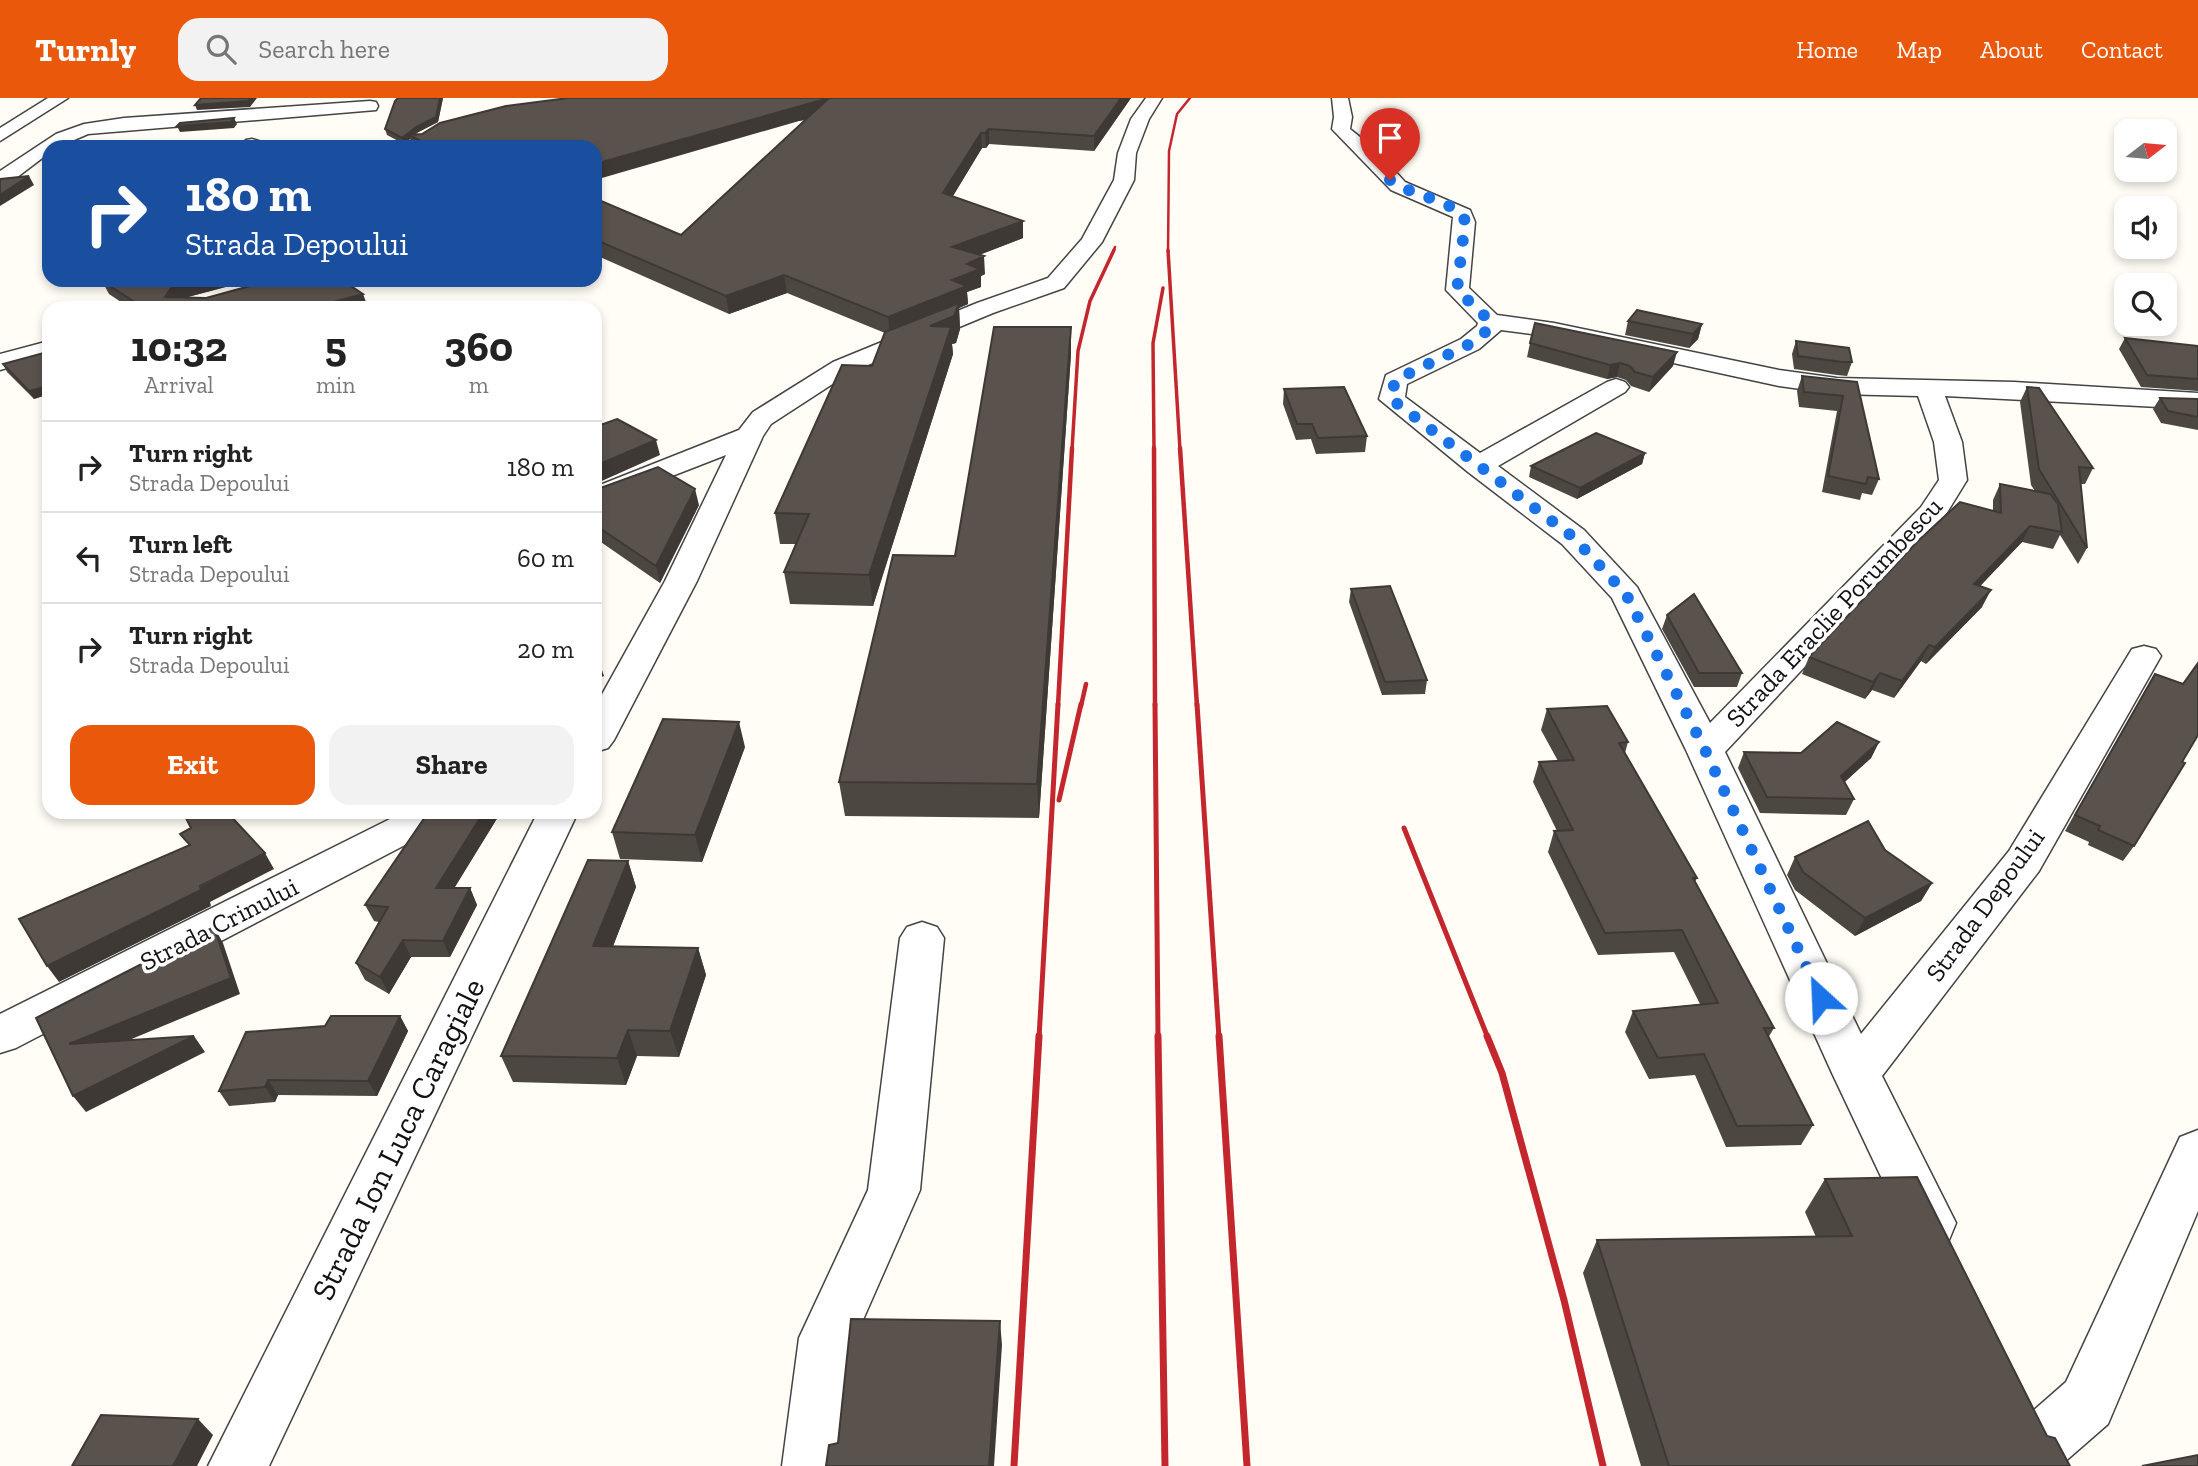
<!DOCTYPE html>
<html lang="en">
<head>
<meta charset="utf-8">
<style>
  body { margin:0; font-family:"Zilla Slab",serif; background:#f2f2f2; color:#222; height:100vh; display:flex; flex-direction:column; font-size:26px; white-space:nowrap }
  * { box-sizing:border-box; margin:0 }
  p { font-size:23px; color:#767676 }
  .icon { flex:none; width:38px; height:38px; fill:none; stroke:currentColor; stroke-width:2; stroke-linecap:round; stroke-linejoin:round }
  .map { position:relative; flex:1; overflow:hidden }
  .panel { position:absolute; left:42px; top:203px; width:560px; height:518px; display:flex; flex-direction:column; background:#fff; border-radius:21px; box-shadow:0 4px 10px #0003 }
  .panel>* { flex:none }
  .banner { position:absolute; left:42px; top:42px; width:560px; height:147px; border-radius:21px; box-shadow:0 4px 10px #0003; background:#1a4fa0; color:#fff; overflow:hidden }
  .needle { width:46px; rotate:74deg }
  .fabs { position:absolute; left:2114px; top:21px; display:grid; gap:14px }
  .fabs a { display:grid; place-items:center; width:63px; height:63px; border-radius:14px; background:#fff; box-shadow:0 4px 10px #0003; font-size:35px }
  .pin { position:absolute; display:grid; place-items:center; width:60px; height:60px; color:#fff; margin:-72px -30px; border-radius:50% 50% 50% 0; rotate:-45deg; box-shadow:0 0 7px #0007 }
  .pin .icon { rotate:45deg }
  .me { position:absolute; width:77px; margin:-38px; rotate:335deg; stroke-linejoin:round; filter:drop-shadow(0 0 5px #0008) }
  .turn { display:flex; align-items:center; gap:24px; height:147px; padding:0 28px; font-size:32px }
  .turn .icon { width:91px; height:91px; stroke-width:2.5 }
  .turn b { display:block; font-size:49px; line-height:60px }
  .eta { display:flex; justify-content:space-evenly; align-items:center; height:119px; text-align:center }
  .eta b { font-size:42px; font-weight:800; line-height:49px }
  .cta { display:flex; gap:14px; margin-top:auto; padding:14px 28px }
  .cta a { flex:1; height:80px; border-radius:21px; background:#ea580c; color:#fff; font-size:28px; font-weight:800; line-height:80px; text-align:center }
  .cta a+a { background:#f2f2f2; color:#222 }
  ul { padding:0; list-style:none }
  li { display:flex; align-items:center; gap:21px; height:91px; padding:0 28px; border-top:2px solid #e0e0e0 }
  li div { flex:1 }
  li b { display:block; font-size:26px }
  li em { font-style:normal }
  header { display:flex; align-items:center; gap:42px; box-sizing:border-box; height:98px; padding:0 35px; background:#ea580c; color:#fff }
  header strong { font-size:33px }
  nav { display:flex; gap:38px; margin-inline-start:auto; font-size:24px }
  .search { width:490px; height:63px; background:#f2f2f2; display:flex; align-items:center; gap:18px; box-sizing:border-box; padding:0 24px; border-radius:21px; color:#767676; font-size:26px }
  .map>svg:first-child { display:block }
</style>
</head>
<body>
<header>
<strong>Turnly</strong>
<div class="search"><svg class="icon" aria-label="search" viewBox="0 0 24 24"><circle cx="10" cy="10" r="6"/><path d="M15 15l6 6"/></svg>Search here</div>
<nav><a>Home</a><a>Map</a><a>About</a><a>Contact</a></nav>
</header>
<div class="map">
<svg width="2198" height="1368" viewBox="0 0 2198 1368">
  <rect width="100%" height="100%" fill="#fffdf5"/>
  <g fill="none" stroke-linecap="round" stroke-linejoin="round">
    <!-- minor casing -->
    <g stroke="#444" stroke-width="3">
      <path id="minor" d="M 48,0 L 68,0 L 0,43 L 0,30 Z
        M 1146,0 L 1162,0 L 1149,21 L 1136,55 L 1134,82 L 1102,144 L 1064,190 L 993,215 L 851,274 L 771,326 L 763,338 L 697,483 L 614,642 L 608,650 L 595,654 L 595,609 L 665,483 L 726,357 L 595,408 L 595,389 L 739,332 L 753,314 L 833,264 L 977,205 L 1048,180 L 1082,141 L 1114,82 L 1118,55 L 1131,21 Z
        M 1332,0 L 1348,0 L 1352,19 L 1350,31 L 1376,52 L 1405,84 L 1470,112 L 1475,124 L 1469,190 L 1497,217 L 1554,225 L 1779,272 L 1837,280 L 2014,284 L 2198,295 L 2198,311 L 1945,298 L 1962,344 L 1967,382 L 1943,421 L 1725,654 L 1861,936 L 2009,753 L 2132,551 L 2144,548 L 2156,551 L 2161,558 L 2039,773 L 1882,978 L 1956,1125 L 1949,1142 L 1930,1149 L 1911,1142 L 1832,975 L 1686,652 L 1612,500 L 1562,446 L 1468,374 L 1379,301 L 1386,277 L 1461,241 L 1477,228 L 1478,225 L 1446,192 L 1453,119 L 1391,92 L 1332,31 L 1334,19 ZM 1501,232 L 1554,239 L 1779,288 L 1837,296 L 1918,298 L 1934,344 L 1939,382 L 1921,409 L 1710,625 L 1637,489 L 1584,432 L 1498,368 L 1625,294 L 1629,289 L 1625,284 L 1616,281 L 1607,284 L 1480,355 L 1405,299 L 1407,286 L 1479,251 Z
        M 370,3 L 376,4 L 378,8 L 376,12 L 88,36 L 58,49 L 49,49 L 49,55 L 16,80 L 0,87 L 0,73 L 56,36 L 84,26 L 124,20 Z
        M 252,41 L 265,45 L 268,49 L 245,49 L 243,46 L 246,42 Z
        M 49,243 L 49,258 L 0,272 L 0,256 Z
        M 404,714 L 457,714 L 451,723 L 16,950 L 0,955 L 0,916 Z
        M 538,714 L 578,714 L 269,1368 L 208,1368 Z
        M 922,824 L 937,829 L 944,840 L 920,1092 L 855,1240 L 842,1368 L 782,1368 L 799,1240 L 868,1092 L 900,840 L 907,829 Z
        M 2198,1032 L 2198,1113 L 2108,1326 L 2061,1367 L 2019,1367 L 2010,1346 L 2019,1325 L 2066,1284 L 2180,1039 Z"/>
    </g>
    <!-- minor -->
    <use href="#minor" fill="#fff" fill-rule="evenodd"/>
    <!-- rail-far4 -->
    <path stroke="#c4262e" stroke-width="2.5" d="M 1113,154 L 1115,149
      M 1168,154 L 1169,53 L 1177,16 L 1190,0"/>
    <!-- rail-far3 -->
    <path stroke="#c4262e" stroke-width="3.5" d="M 1168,152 L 1180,352
      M 1072,352 L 1078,253 L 1090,203 L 1114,152
      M 1154,352 L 1153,245 L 1163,190"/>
    <!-- rail-far2 -->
    <path stroke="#c4262e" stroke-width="4.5" d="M 1154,350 L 1155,608
      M 1180,350 L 1197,608
      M 1058,608 L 1072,350
      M 1081,608 L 1086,586"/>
    <!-- rail-far1 -->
    <path stroke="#c4262e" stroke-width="5" d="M 1155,606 L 1158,940
      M 1197,606 L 1219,940
      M 1059,702 L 1081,606
      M 1404,730 L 1488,940
      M 1039,940 L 1058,606"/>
    <!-- rail -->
    <path stroke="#c4262e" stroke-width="7" d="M 1158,938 L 1165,1368
      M 1219,938 L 1247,1368
      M 1487,938 L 1502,975 L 1564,1202 L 1603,1368
      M 1014,1368 L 1039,938"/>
  </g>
  <!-- wall -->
  <path fill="#4d4742" d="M 398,0 L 443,0 L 438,24 L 415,36 L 422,36 L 568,0 L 1131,0 L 1094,53 L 989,46 L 986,50 L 982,50 L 953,98 L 1023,140 L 979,157 L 985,176 L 981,178 L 981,189 L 967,194 L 968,206 L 959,210 L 960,231 L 956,245 L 952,246 L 953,256 L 873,508 L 790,506 L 784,474 L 796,446 L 780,446 L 775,415 L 872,268 L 885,235 L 787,195 L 729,216 L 600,159 L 595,161 L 595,103 L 681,137 L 806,22 L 595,49 L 413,49 L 410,41 L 404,46 L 387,37 L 385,31 Z
    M 252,182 L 188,199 L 368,209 L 363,210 L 130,210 L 109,196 L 102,183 Z
    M 1628,223 L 1702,226 L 1698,241 L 1689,250 L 1625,237 Z
    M 2125,240 L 2198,248 L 2198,293 L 2141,289 L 2119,251 Z
    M 1796,243 L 1852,264 L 1847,278 L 1837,277 L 1794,271 L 1792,256 Z
    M 1530,245 L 1673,268 L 1649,294 L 1631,288 L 1626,282 L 1617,279 L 1607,281 L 1527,259 Z
    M 49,256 L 49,296 L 34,301 L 7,274 L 3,266 Z
    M 1071,256 L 1039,720 L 845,718 L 839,684 Z
    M 1802,278 L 1857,284 L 1879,381 L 1872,397 L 1862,395 L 1860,402 L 1822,394 L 1837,313 L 1799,309 L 1797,293 Z
    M 2027,289 L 2093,370 L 2085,386 L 2080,386 L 2087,450 L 2078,466 L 2060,437 L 2053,451 L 2022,444 L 1980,488 L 1982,509 L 1926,566 L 1921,563 L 1894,600 L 1872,592 L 1865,601 L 1802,576 L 1809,559 L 1993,413 L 1993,402 L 2000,386 L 2035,393 L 2031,387 L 2020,304 Z
    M 1284,291 L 1367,338 L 1365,354 L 1316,356 L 1311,341 L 1296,342 L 1283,306 Z
    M 2160,300 L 2198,301 L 2198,332 L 2161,325 L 2153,311 Z
    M 1645,355 L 1642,366 L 1577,401 L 1529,379 L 1531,368 Z
    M 595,392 L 699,407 L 660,485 L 595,440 Z
    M 1351,491 L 1427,582 L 1425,596 L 1382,597 L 1349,504 Z
    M 1667,517 L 1742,575 L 1737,589 L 1694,589 L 1662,531 Z
    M 2155,576 L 2183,586 L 2182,664 L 2134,748 L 2123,763 L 2088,747 L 2089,744 L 2065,733 Z
    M 1547,611 L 1628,644 L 1625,655 L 1697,780 L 1695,784 L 1774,930 L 1768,940 L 1813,1027 L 1801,1047 L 1726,1049 L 1695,977 L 1649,981 L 1625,934 L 1633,913 L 1700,906 L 1674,854 L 1598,857 L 1548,754 L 1554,733 L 1557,733 L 1533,684 L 1539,664 L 1558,663 L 1541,632 Z
    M 1879,644 L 1871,660 L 1844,684 L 1854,701 L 1846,717 L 1760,715 L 1738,670 L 1744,654 L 1801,655 Z
    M 745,649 L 702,764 L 620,761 L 612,734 Z
    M 501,714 L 454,790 L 470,790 L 477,807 L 450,859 L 411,859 L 389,896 L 365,882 L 356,865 L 379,824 L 374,823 L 365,807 Z
    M 1795,759 L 1932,785 L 1921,803 L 1855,838 L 1795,792 L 1787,777 Z
    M 628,763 L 636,789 L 613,848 L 698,850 L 706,877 L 679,959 L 637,958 L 626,987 L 513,984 L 501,958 Z
    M 400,918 L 408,933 L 377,998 L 278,997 L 275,1004 L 229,1008 L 219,993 Z
    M 1825,1081 L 2047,1338 L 2070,1368 L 1641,1368 L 1583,1175 L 1597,1142 L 1816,1139 L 1805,1114 Z"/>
  <!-- shaded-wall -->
  <path fill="#3f3936" d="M 251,0 L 257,0 L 250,9 L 197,12 L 195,7 Z
    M 440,0 L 443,0 L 438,24 L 418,34 L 413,39 L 409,37 L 410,41 L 404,46 L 402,40 Z
    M 829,0 L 830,14 L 595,82 L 595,66 Z
    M 1121,0 L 1131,0 L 1094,53 L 1094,38 Z
    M 234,20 L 237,26 L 234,30 L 180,34 L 177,28 Z
    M 989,31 L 989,46 L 986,50 L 985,35 Z
    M 981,35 L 982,50 L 945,111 L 943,95 Z
    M 29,78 L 34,87 L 0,108 L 0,97 Z
    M 1023,123 L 1023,140 L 953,167 L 952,149 Z
    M 595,142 L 596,142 L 600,159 L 595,161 Z
    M 984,158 L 985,176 L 981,178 L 981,189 L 967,194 L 968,206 L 959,210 L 960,231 L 956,245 L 952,246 L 953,256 L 873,508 L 869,477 L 890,238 L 888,219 L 967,166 Z
    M 784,177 L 787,195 L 729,216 L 726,198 Z
    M 199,182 L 252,182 L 176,202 L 165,199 L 171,190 Z
    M 363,196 L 368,209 L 363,210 L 312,210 Z
    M 1702,226 L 1698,241 L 1689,250 L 1693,236 Z
    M 1071,229 L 1071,256 L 1039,720 L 1037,686 Z
    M 1677,254 L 1673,268 L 1649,294 L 1653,279 Z
    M 1620,265 L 1617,279 L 1607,281 L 1610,267 Z
    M 49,288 L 49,296 L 34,301 L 29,293 Z
    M 656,342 L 660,357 L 595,386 L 595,368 Z
    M 1645,355 L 1642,366 L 1577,401 L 1580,390 Z
    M 695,391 L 699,407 L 660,485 L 656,468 Z
    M 2030,428 L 2022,444 L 1966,503 L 1974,486 Z
    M 1991,492 L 1982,509 L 1926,566 L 1935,549 Z
    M 1929,547 L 1921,563 L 1894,600 L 1902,583 Z
    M 599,563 L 604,578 L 595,582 L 595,565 Z
    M 1880,575 L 1872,592 L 1865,601 L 1873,584 Z
    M 739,624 L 745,649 L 702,764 L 695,737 Z
    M 1879,644 L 1871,660 L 1834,694 L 1841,678 Z
    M 484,714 L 501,714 L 444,807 L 436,790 Z
    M 265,755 L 274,771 L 210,804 L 211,808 L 59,884 L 47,868 Z
    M 628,763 L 636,789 L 603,874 L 593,848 Z
    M 1932,785 L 1921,803 L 1855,838 L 1865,820 Z
    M 470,790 L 477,807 L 450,859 L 443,843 Z
    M 214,829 L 223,845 L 240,896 L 81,962 L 69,946 Z
    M 403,842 L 411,859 L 389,896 L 380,879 Z
    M 698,850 L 706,877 L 679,959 L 670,933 Z
    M 400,918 L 408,933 L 377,998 L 368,983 Z
    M 628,932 L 637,958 L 626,987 L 617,960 Z
    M 194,938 L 205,954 L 86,1014 L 73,998 Z
    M 268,982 L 278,997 L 275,1004 L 265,989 Z
    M 1000,1223 L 1002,1247 L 994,1368 L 989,1368 Z
    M 198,1321 L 213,1337 L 197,1368 L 173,1368 Z"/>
  <!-- building -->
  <path fill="#5a524d" stroke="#3f3936" stroke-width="2" d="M 201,0 L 251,0 L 248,3 L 195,7 Z
    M 398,0 L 440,0 L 436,19 L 416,29 L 402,40 L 385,31 L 395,3 Z
    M 568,0 L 1121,0 L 1094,38 L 989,31 L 985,35 L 981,35 L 943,95 L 1023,123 L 952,149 L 984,158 L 967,166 L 980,171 L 952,182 L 967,188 L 888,219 L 784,177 L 726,198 L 596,142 L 595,142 L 595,103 L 599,102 L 681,137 L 829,0 L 595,66 L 595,49 L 432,49 L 409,37 L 422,36 L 440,25 L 506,8 Z
    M 234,20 L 231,24 L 177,28 L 180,25 Z
    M 29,78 L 0,97 L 0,81 Z
    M 107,182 L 199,182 L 171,190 L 165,199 L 206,200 L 272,182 L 342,182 L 363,196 L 312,210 L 144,210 L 102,183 Z
    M 959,205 L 954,218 L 930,228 L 951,229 L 869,477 L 784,474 L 809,416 L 775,415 L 842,267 L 872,268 L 885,234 Z
    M 1637,212 L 1702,226 L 1693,236 L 1628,223 Z
    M 1535,225 L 1677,254 L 1653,279 L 1635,274 L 1630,268 L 1620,265 L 1610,267 L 1530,245 Z
    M 994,229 L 1071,229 L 1037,686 L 839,684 L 893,457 L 955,458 Z
    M 2125,240 L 2198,248 L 2198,281 L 2147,277 Z
    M 1796,243 L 1849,250 L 1852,264 L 1842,264 L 1798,258 Z
    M 47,254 L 49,256 L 49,288 L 29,293 L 3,266 Z
    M 1802,278 L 1857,284 L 1879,381 L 1868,379 L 1866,386 L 1828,378 L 1843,298 L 1804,294 Z
    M 1344,289 L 1367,338 L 1318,340 L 1312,326 L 1297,326 L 1284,291 Z
    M 2027,289 L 2039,290 L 2093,370 L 2079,369 L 2087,450 L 2039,371 Z
    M 2160,300 L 2198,301 L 2198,319 L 2168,313 Z
    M 617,321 L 656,342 L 595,368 L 595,329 Z
    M 1596,335 L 1645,355 L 1580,390 L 1531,368 Z
    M 658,369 L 695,391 L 656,468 L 595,427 L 595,392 Z
    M 2000,386 L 2050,396 L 2058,406 L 2062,434 L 2030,428 L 1974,486 L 1991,492 L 1935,549 L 1929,547 L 1902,583 L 1880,575 L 1873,584 L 1809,559 L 1918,443 L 1960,404 L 2001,415 Z
    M 1390,488 L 1427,582 L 1385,584 L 1351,491 Z
    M 1694,496 L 1742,575 L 1699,575 L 1667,517 Z
    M 2198,565 L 2198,637 L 2182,664 L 2185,665 L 2134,748 L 2098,732 L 2100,728 L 2075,717 L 2155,576 L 2183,586 Z
    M 1607,608 L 1628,644 L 1619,645 L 1697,780 L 1693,780 L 1774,930 L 1764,930 L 1813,1027 L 1737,1028 L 1704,956 L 1658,960 L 1633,913 L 1718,905 L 1682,832 L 1605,835 L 1554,733 L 1573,732 L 1539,664 L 1574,662 L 1547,611 Z
    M 663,621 L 739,624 L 695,737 L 612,734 Z
    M 1837,624 L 1879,644 L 1841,678 L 1854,701 L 1767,699 L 1744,654 L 1801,655 Z
    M 183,714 L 227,714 L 265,755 L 200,788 L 201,792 L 47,868 L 19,821 L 190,747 L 180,736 L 191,730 Z
    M 435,714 L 484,714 L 436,790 L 470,790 L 443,843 L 403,842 L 380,879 L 356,865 L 388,809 L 365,807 L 425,719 Z
    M 1868,723 L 1885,752 L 1932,785 L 1865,820 L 1803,774 L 1795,759 Z
    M 588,762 L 628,763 L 593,848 L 698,850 L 670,933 L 628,932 L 617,960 L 501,958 Z
    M 214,829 L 231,880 L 69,946 L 194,938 L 73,998 L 36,920 Z
    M 331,918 L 400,918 L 368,983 L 268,982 L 265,989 L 219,993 L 246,934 L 325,928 Z
    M 1917,1079 L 2047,1338 L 2055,1340 L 2070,1368 L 1669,1368 L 1597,1142 L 1852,1138 L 1825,1081 Z
    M 851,1221 L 1000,1223 L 989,1368 L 826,1368 L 829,1347 L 838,1345 Z
    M 101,1317 L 198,1321 L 173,1368 L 72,1368 Z
    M 2198,1357 L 2198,1368 L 2142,1368 Z"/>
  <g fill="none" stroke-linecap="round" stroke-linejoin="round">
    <!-- route -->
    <path stroke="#1a73e8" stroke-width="12" stroke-dasharray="0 21.6" d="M 1390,82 C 1413,98 1441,100 1463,116 L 1465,124 L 1457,192 L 1490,223 L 1489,231 L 1470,246 L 1395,282 L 1391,301 L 1573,439 L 1626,496 L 1705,652 L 1821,900"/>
  </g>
  <g text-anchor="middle" stroke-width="7" stroke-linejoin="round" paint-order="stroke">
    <!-- street labels -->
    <g font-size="26" fill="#111" stroke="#fff">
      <text transform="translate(1834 514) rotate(-47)" y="9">Strada Eraclie Porumbescu</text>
      <text transform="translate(1985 807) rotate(-54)" y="9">Strada Depoului</text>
      <text transform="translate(219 826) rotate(-27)" y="9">Strada Crinului</text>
    </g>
    <!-- near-street labels -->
    <g font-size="32" fill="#111" stroke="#fff">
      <text transform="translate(398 1041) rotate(-64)" y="11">Strada Ion Luca Caragiale</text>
    </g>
  </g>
</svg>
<div class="fabs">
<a><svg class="needle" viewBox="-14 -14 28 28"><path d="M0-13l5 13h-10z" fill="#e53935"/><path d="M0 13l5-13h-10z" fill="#767676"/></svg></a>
<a><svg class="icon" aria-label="sound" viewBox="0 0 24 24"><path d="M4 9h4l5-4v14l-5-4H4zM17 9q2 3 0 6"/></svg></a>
<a><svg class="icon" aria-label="search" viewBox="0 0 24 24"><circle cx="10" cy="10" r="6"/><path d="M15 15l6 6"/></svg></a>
</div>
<div class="pin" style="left:1390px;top:82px;background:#d93025"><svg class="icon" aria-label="arrive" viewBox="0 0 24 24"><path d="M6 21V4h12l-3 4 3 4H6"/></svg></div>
<svg class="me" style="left:1821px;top:900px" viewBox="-20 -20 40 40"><circle r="19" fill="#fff"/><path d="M0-13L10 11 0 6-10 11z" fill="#1a73e8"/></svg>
<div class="banner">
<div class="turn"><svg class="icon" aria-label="right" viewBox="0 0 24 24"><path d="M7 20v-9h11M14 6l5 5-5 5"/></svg><div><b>180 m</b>Strada Depoului</div></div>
</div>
<section class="panel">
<div class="eta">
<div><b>10:32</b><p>Arrival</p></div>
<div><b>5</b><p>min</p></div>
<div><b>360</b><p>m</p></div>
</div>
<ul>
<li><svg class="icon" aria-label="right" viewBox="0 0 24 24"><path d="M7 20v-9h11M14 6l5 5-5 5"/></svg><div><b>Turn right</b><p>Strada Depoului</p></div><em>180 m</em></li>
<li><svg class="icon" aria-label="left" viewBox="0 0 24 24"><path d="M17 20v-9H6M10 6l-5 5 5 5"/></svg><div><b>Turn left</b><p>Strada Depoului</p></div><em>60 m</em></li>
<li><svg class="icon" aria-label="right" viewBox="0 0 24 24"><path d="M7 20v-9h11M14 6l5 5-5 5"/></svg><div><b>Turn right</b><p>Strada Depoului</p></div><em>20 m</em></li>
</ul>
<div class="cta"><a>Exit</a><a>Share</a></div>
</section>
</div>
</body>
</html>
